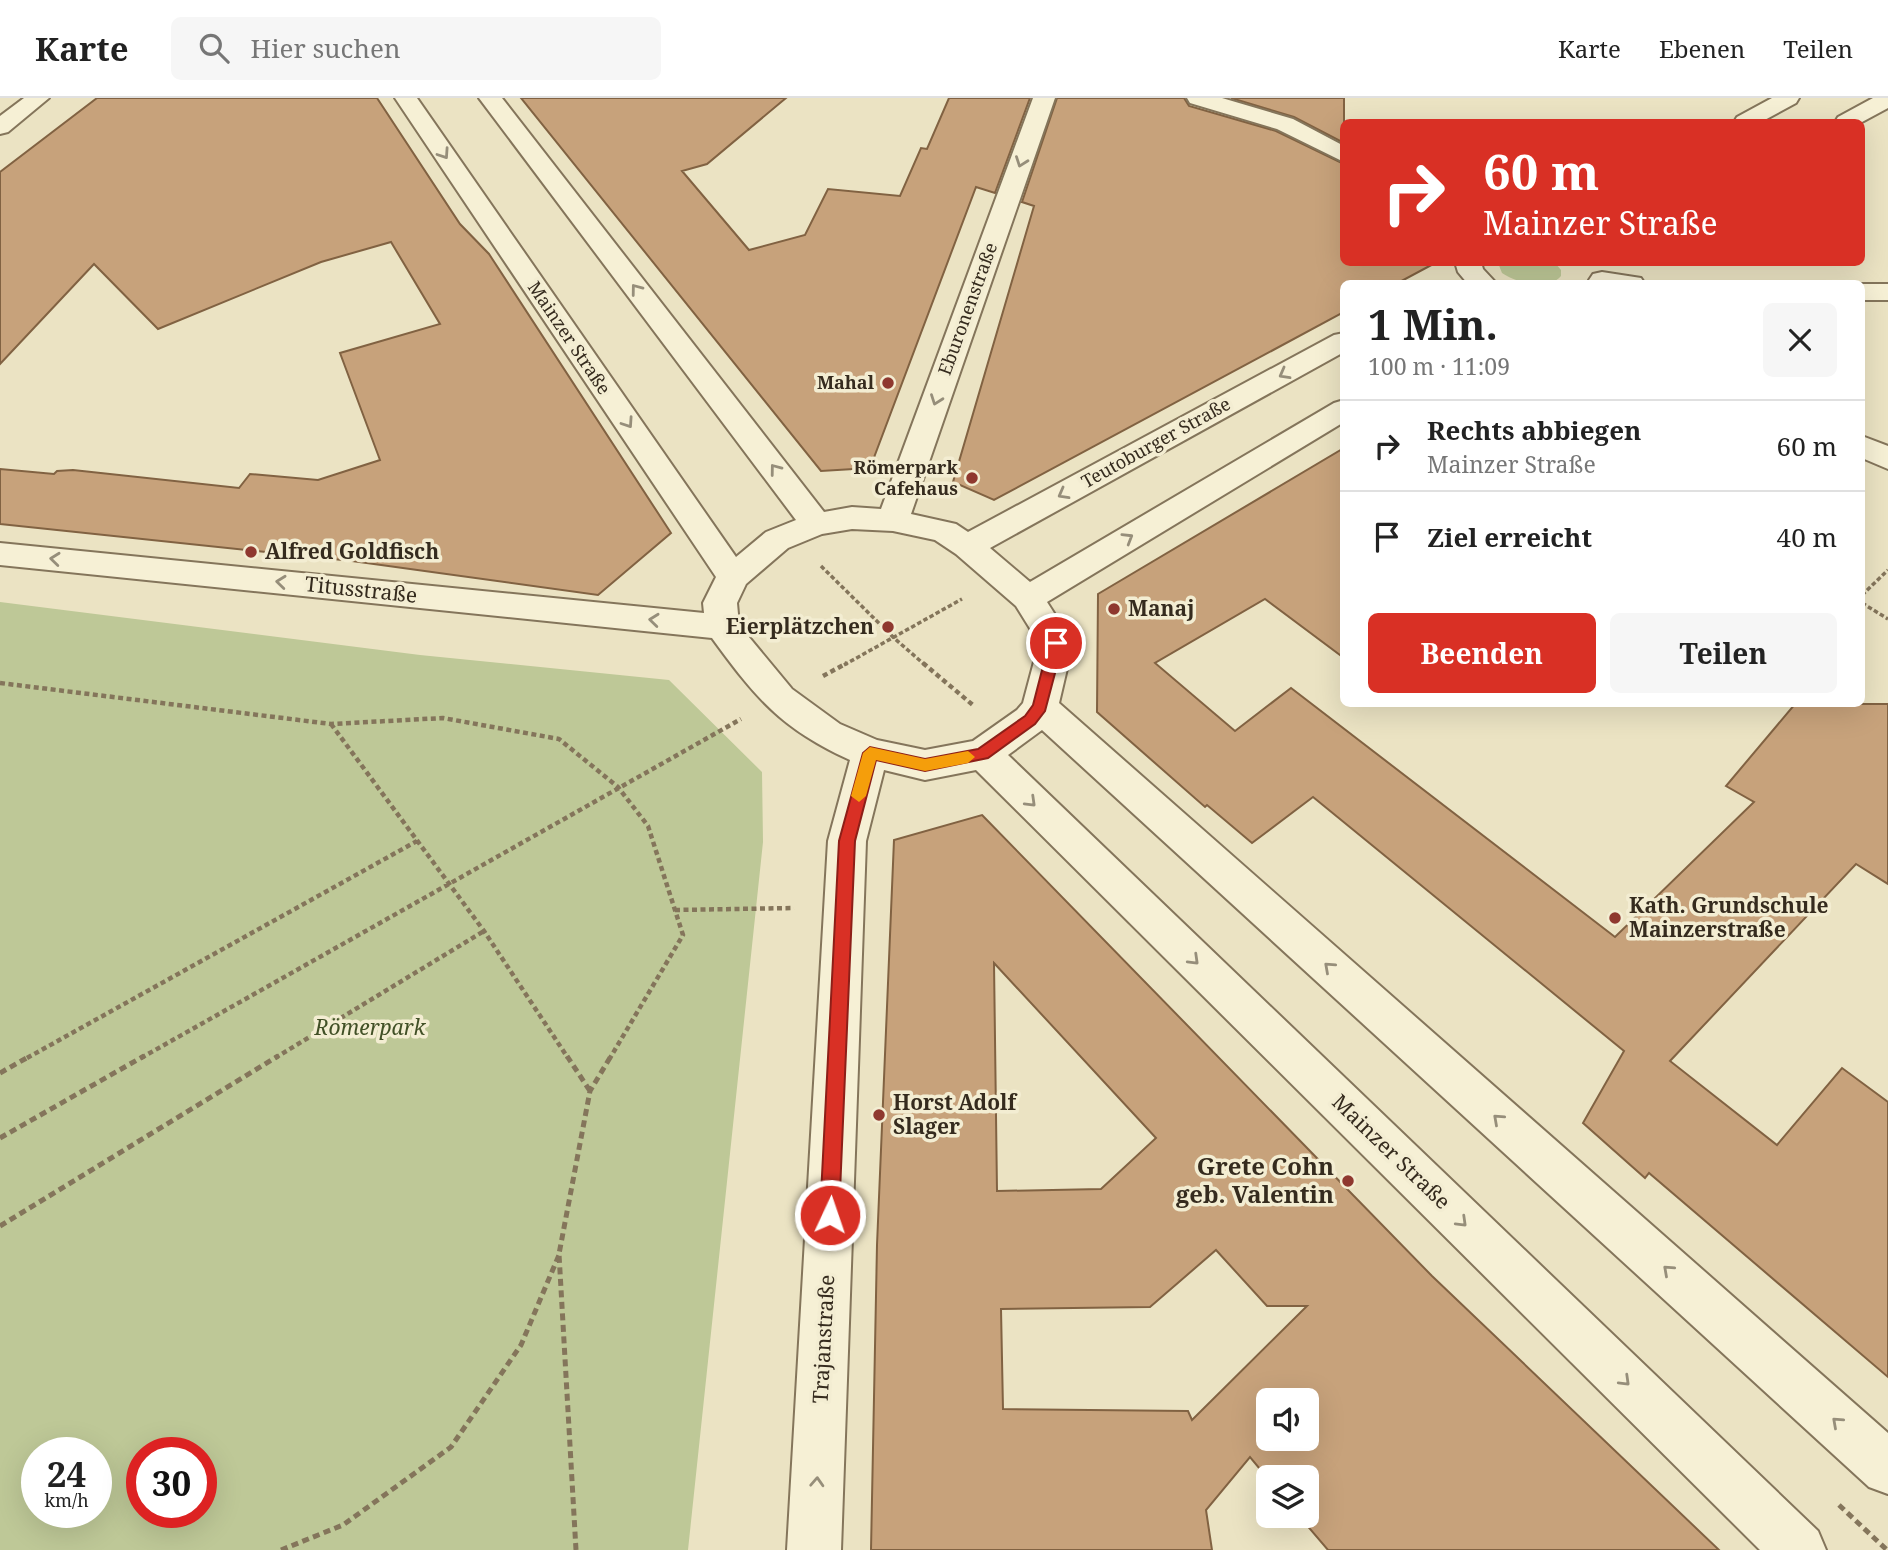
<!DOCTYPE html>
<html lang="de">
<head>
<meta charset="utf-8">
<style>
  body { margin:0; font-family:"Noto Serif",serif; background:#f6f6f6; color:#222; height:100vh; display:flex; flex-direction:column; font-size:26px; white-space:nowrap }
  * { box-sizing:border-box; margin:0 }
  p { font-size:23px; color:#767676 }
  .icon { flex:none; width:38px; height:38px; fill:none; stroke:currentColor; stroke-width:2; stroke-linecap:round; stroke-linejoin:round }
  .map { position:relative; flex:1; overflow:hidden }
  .sheet { position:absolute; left:1340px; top:182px; width:525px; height:427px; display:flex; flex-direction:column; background:#fff; border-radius:10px; box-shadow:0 7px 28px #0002 }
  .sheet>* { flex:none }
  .hud { position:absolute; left:1340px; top:21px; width:525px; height:147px; border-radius:10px; box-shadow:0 7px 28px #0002; background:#d93025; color:#fff; overflow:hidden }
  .controls { position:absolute; left:1256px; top:1290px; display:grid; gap:14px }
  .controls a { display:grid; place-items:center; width:63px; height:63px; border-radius:10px; background:#fff; box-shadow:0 7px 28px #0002; font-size:35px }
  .speed { position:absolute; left:21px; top:1339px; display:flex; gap:14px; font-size:35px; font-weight:700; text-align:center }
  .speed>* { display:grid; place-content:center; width:91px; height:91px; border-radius:50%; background:#fff; box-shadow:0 7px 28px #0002; line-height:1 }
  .speed small { font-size:18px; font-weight:400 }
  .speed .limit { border:10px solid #d22; background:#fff; color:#111 }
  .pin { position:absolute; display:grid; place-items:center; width:60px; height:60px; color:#fff; margin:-30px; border:4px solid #fff; border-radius:50%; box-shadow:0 2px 7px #0007 }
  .me { position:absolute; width:77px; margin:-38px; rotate:3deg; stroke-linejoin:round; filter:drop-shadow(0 0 5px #0008) }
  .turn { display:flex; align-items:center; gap:24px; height:147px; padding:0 28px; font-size:32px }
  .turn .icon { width:91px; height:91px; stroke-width:2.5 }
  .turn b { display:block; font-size:49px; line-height:60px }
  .round { display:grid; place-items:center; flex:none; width:74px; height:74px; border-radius:10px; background:#f6f6f6 }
  .overview { display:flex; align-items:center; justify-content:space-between; height:119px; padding:0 28px }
  h1 { font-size:42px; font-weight:700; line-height:52px }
  .primary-button { display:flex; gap:14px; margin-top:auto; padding:14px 28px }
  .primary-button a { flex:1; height:80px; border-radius:10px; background:#d93025; color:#fff; font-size:28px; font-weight:700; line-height:80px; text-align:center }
  .primary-button a+a { background:#f6f6f6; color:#222 }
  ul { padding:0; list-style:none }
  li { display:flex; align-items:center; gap:21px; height:91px; padding:0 28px; border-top:2px solid #e0e0e0 }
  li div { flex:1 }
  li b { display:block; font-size:26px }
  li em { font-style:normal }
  header { display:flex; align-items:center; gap:42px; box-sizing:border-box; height:98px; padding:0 35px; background:#fff; border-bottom:2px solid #e0e0e0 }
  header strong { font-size:33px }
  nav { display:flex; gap:38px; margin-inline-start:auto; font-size:24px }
  .search { width:490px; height:63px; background:#f6f6f6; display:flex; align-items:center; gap:18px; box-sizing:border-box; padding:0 24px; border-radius:10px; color:#767676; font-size:26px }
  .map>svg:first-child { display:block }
</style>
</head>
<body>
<header>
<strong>Karte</strong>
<div class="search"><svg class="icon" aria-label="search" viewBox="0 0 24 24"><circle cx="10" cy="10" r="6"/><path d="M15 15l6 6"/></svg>Hier suchen</div>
<nav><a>Karte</a><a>Ebenen</a><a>Teilen</a></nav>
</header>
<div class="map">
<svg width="1888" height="1452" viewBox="0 0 1888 1452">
  <rect width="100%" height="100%" fill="#ebe3c3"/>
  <!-- green -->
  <path fill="#bec897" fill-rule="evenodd" d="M 1498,165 L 1555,165 L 1561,172 L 1561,178 C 1547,194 1517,185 1502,175 Z
    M 0,504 L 420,557 L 669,582 L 762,674 L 763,744 L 688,1452 L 0,1452 ZM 96,1354 L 96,1414 L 37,1414 L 37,1354 ZM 201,1354 L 201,1414 L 142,1414 L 142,1354 Z"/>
  <!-- building -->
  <path fill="#c7a27b" stroke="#816242" stroke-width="2" fill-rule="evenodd" d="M 97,0 L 377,0 L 460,126 L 489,156 L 671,435 L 598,497 L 352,463 L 0,426 L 0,371 L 54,376 L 57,373 L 73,372 L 239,390 L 250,376 L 318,382 L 380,362 L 340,255 L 440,226 L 391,144 L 321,164 L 158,231 L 94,166 L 0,266 L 0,74 Z
    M 521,0 L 786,0 L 707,66 L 682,73 L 749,152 L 805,137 L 828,91 L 900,98 L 921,50 L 927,51 L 949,0 L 1030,0 L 995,95 L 976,89 L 870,370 L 821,373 Z
    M 1057,0 L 1184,0 L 1189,8 L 1276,33 L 1344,66 L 1344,164 L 1437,164 L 1396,186 L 1344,186 L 1344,214 L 994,402 L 953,384 L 1034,108 L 1022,104 Z
    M 1231,0 L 1344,0 L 1344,45 L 1294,19 Z
    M 1344,350 L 1344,560 L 1265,501 L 1155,565 L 1235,633 L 1291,590 L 1615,839 L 1754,704 L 1726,688 L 1795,606 L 1888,606 L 1888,786 L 1856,766 L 1670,963 L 1777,1047 L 1842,970 L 1888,1004 L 1888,1279 L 1649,1075 L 1645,1080 L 1583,1025 L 1624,953 L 1313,699 L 1252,745 L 1207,707 L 1205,709 L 1097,614 L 1098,496 Z
    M 982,717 L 1432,1178 L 1719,1452 L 1328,1452 L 1299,1418 L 1307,1418 L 1307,1379 L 1269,1379 L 1269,1382 L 1250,1359 L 1206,1412 L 1212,1452 L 871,1452 L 877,1147 L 894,742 ZM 994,865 L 1156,1040 L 1101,1091 L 997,1093 ZM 1216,1152 L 1267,1208 L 1307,1208 L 1192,1322 L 1188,1313 L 1003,1311 L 1001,1211 L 1150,1209 ZM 1269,1302 L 1307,1302 L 1307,1340 L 1269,1340 Z"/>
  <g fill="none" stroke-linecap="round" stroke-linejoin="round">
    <!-- minor casing -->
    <g stroke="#84755b" stroke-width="4">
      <path id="minor" d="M 24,0 L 49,0 L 8,34 L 0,36 L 0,18 Z
        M 395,0 L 417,0 L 736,459 L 766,434 L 796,422 L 479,0 L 502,0 L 824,414 L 852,409 L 881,411 L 1033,0 L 1055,0 L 911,416 L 956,426 L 968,434 L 1334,237 L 1344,235 L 1344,254 L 990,450 L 1030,484 L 1334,305 L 1344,302 L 1344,324 L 1047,504 L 1073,545 L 1059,605 L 1888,1335 L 1888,1396 L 1869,1389 L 1042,632 L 1008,657 L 1818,1433 L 1826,1452 L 1760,1452 L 976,672 L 925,682 L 884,672 L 866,743 L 841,1452 L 787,1452 L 828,743 L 850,662 C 781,631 755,599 712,540 L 0,467 L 0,445 L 704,515 L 703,505 L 716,479 ZM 852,431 L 893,433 L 935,442 L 956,456 L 1016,508 L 1039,545 L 1023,605 L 1017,612 L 973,643 L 925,652 L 877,642 L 840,626 L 792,591 L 739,527 L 737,505 L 746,486 L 788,450 L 822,436 Z
        M 1187,0 L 1222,0 L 1293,21 L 1344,48 L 1344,64 L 1277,31 L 1190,5 Z
        M 1772,0 L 1799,0 L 1796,5 L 1761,24 L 1734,24 L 1737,19 Z
        M 1873,0 L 1888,0 L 1888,10 L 1862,24 L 1835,24 L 1838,19 Z
        M 1455,164 L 1481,164 L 1483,171 L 1497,186 L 1468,186 L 1458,174 Z
        M 1602,174 L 1641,180 L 1645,186 L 1591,186 L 1589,182 L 1593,176 Z
        M 1862,186 L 1888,186 L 1888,202 L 1862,202 Z
        M 1862,338 L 1888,348 L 1888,371 L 1862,360 Z"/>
    </g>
    <!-- path-far2 -->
    <path stroke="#84755b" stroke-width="3.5" stroke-dasharray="4.5 2.5" stroke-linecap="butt" d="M 821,468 L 894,540 L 925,567
      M 1862,497 L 1888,472
      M 1862,505 L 1888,521
      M 844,567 L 962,501"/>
    <!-- path-far1 -->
    <path stroke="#84755b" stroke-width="4.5" stroke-dasharray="5 3.5" stroke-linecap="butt" d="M 923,565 L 974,608
      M 823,578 L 847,565
      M 0,585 L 331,626 L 443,620 L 559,641 L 618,689 L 648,728 L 683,837 L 610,960
      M 331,626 L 484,833 L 568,960
      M 675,812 L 794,810
      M 27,960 L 417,743
      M 141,960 L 741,621
      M 275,960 L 484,833"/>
    <!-- path -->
    <path stroke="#84755b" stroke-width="5" stroke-dasharray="7 4.5" stroke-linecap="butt" d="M 567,958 L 590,993
      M 0,975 L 30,958
      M 0,1040 L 144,958
      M 0,1128 L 278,958
      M 1839,1407 L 1887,1452
      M 281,1452 L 343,1427 L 451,1349 L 521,1247 L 559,1157
      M 576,1452 L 559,1156 L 590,993 L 611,958"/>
    <!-- minor -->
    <use href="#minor" fill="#f6f0d5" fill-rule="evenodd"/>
  </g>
  <!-- one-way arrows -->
  <defs><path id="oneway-chevron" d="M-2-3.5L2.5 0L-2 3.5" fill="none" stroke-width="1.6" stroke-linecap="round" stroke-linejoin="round" transform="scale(1.75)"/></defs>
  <g stroke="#968e7a">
    <use href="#oneway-chevron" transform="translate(444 56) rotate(56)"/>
    <use href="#oneway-chevron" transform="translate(1021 64) rotate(110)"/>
    <use href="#oneway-chevron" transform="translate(636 191) rotate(-127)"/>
    <use href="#oneway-chevron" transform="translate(1284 276) rotate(151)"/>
    <use href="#oneway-chevron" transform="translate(936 302) rotate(110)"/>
    <use href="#oneway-chevron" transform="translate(628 325) rotate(56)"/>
    <use href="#oneway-chevron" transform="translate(775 371) rotate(-127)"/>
    <use href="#oneway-chevron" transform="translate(1063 396) rotate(151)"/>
    <use href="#oneway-chevron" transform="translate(1128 440) rotate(-31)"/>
    <use href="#oneway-chevron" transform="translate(55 461) rotate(-174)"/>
    <use href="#oneway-chevron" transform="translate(281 484) rotate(-174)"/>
    <use href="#oneway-chevron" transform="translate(654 522) rotate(-174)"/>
    <use href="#oneway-chevron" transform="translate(1031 704) rotate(44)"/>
    <use href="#oneway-chevron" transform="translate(1194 862) rotate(44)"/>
    <use href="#oneway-chevron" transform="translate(1329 869) rotate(-138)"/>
    <use href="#oneway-chevron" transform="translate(1498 1021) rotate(-138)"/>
    <use href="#oneway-chevron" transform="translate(1462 1124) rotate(44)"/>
    <use href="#oneway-chevron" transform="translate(1668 1172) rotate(-138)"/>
    <use href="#oneway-chevron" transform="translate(1625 1283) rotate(44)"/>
    <use href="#oneway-chevron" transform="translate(1837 1324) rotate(-138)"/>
    <use href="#oneway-chevron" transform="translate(817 1384) rotate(-87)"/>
  </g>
  <!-- route -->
  <path fill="#d93025" stroke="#8d1f18" stroke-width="2" d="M 1056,540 L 1063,545 L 1045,613 L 1035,626 L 988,660 L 925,673 L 876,662 L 855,743 L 839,1117 L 836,1124 L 830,1126 L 823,1124 L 820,1117 L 839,743 L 863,655 L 870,649 L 925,661 L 978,651 L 1025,618 L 1033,607 L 1049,545 Z"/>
  <!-- slow -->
  <path fill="#f59e0b" d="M 870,649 L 925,661 L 968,653 L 975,659 L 968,665 L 925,673 L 876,662 L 866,698 L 859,704 L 851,698 L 863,655 Z"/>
  <!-- markers -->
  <g fill="#8f382f" stroke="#f3edd2" stroke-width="2.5">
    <circle cx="888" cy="285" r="7"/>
    <circle cx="972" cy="380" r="7"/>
    <circle cx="251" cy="454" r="7"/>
    <circle cx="1114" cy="511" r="7"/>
    <circle cx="888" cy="529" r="7"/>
    <circle cx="1615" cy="820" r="7"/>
    <circle cx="879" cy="1017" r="7"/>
    <circle cx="1348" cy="1083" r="7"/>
  </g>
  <g text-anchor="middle" stroke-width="7" stroke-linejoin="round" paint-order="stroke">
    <!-- far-street labels -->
    <g font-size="18" fill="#352b1e" stroke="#f3edd2">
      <text transform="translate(968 211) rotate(-70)" y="6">Eburonenstraße</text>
      <text transform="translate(569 240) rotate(56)" y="6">Mainzer Straße</text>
      <text transform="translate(1156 345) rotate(-29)" y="6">Teutoburger Straße</text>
    </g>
    <!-- far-poi labels -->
    <g font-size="18" font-weight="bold" fill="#352b1e" stroke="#f3edd2" text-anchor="end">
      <text x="874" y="291">Mahal</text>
      <text x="958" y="376">Römerpark<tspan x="958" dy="21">Cafehaus</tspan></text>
    </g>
    <!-- poi labels -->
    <g font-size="21" font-weight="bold" fill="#352b1e" stroke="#f3edd2" text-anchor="start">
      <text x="265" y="461">Alfred Goldfisch</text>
      <text x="1128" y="518">Manaj</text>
      <text x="874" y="536" text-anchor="end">Eierplätzchen</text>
      <text x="1629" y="815">Kath. Grundschule<tspan x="1629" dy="24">Mainzerstraße</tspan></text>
      <text x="893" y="1012">Horst Adolf<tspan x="893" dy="24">Slager</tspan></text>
    </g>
    <!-- street labels -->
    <g font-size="21" fill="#352b1e" stroke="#f3edd2">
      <text transform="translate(361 492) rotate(6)" y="7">Titusstraße</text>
      <text transform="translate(1391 1054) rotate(44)" y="7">Mainzer Straße</text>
      <text transform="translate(824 1241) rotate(-87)" y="7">Trajanstraße</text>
    </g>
    <!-- park labels -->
    <g font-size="21" font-style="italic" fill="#415026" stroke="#f3edd2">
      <text x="370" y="937">Römerpark</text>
    </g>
    <!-- near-poi labels -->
    <g font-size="24" font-weight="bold" fill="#352b1e" stroke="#f3edd2" text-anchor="end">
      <text x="1334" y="1077">Grete Cohn<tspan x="1334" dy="28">geb. Valentin</tspan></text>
    </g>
  </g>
</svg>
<div class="controls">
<a><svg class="icon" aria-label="sound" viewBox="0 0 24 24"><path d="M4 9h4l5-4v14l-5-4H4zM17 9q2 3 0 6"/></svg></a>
<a><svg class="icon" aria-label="layers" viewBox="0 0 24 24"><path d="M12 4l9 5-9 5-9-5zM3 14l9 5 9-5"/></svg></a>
</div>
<div class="speed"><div>24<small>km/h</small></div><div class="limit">30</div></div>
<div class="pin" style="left:1056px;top:545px;background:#d93025"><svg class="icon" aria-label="arrive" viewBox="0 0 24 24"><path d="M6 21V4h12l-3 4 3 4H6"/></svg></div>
<svg class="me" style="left:830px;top:1117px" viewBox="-20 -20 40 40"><circle r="17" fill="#d93025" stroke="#fff" stroke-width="3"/><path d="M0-11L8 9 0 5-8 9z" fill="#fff"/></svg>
<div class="hud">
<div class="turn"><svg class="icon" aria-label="right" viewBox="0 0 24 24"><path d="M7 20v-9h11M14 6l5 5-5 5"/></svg><div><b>60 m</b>Mainzer Straße</div></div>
</div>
<section class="sheet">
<div class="overview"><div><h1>1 Min.</h1><p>100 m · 11:09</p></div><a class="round"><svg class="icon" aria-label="close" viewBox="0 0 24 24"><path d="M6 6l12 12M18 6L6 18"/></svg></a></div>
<ul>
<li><svg class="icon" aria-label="right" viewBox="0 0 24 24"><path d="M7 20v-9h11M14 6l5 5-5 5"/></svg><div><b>Rechts abbiegen</b><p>Mainzer Straße</p></div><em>60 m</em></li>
<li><svg class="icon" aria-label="arrive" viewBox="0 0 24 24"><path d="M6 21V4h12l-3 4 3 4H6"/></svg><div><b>Ziel erreicht</b></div><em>40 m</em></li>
</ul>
<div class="primary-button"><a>Beenden</a><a>Teilen</a></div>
</section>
</div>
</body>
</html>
